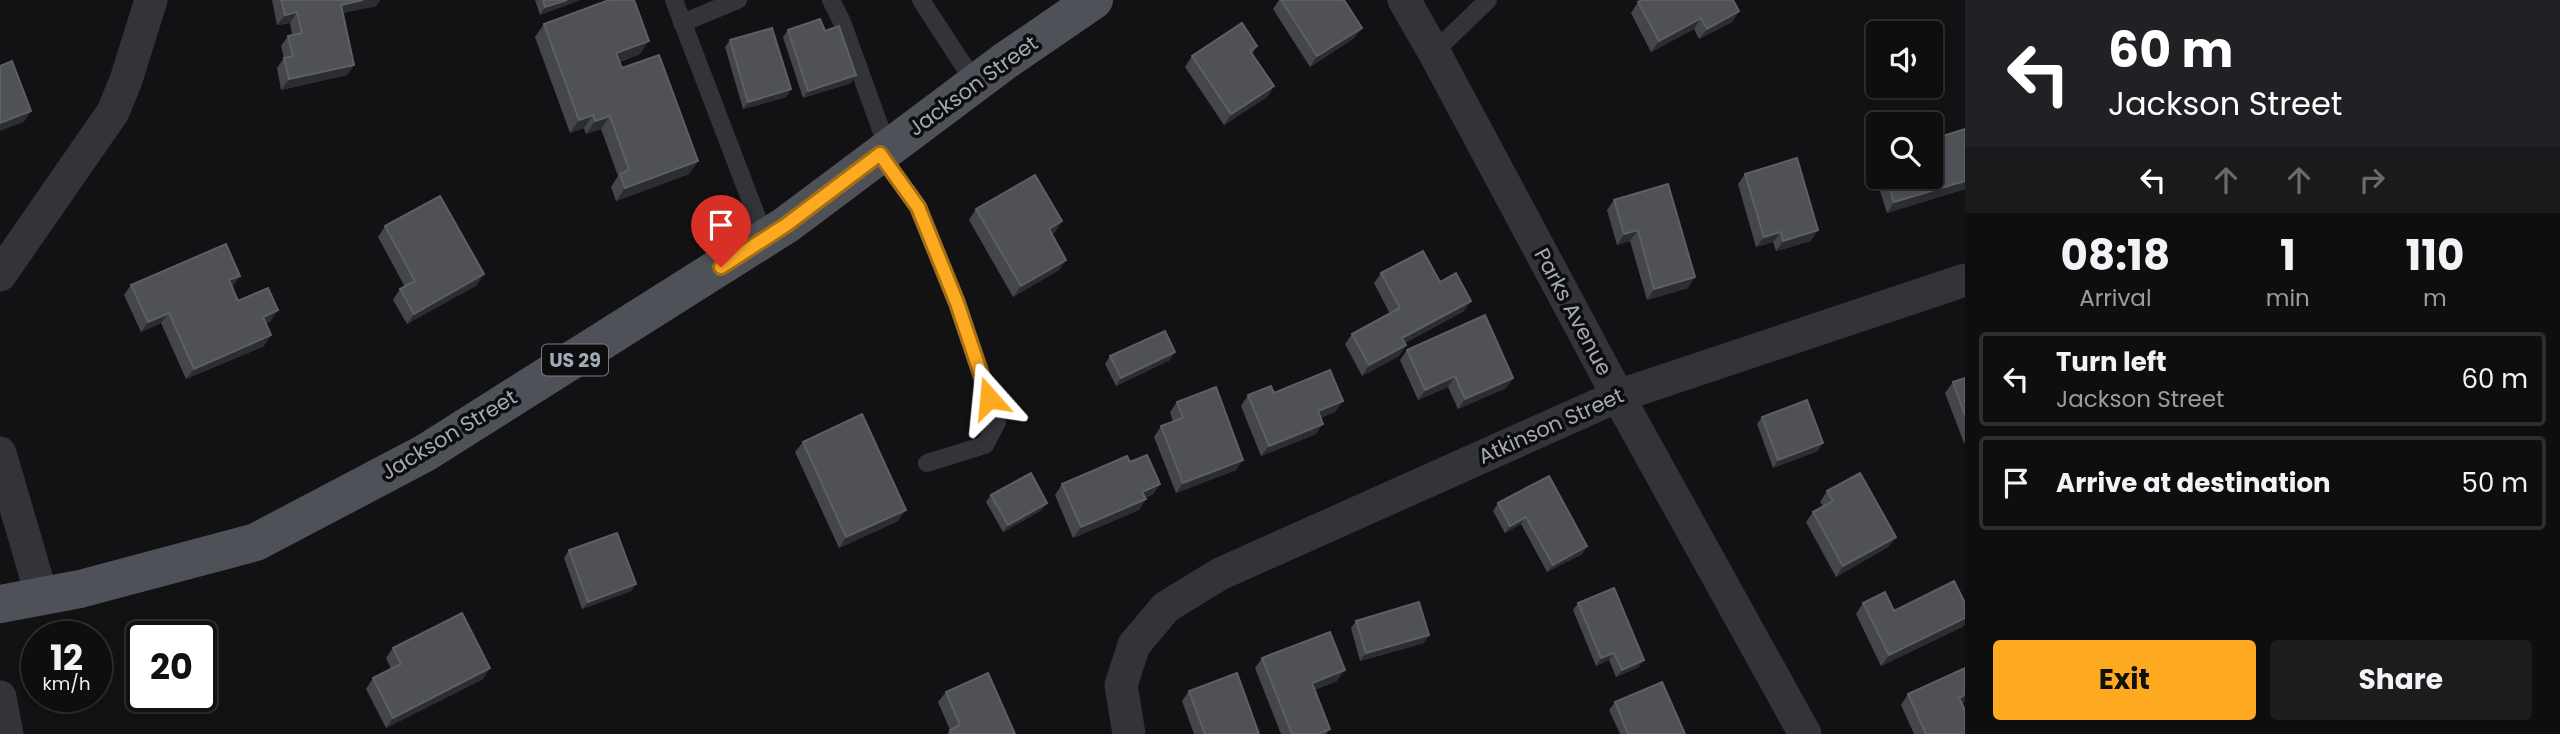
<!DOCTYPE html>
<html lang="en">
<head>
<meta charset="utf-8">
<style>
  body { margin:0; font-family:Poppins,sans-serif; background:#1c1c1d; color:#f1f3f6; height:100vh; display:flex; flex-direction:column; font-size:26px; white-space:nowrap }
  * { box-sizing:border-box; margin:0 }
  p { font-size:23px; color:#9b9c9e }
  .icon { flex:none; width:38px; height:38px; fill:none; stroke:currentColor; stroke-width:2; stroke-linecap:round; stroke-linejoin:round }
  .map { position:relative; flex:1; overflow:hidden }
  .side { display:flex; flex-direction:column; background:#0e0e0f; width:595px }
  .side>* { flex:none }
  .hud { background:#202124; color:#fff; overflow:hidden }
  .controls { position:absolute; left:1866px; top:21px; display:grid; gap:14px }
  .controls a { display:grid; place-items:center; width:77px; height:77px; border-radius:7px; background:#0e0e0f; box-shadow:0 4px 10px #0003,0 0 0 2px #2e2e2f; font-size:35px }
  .speed { position:absolute; left:21px; top:621px; display:flex; gap:14px; font-size:35px; font-weight:700; text-align:center }
  .speed>* { display:grid; place-content:center; width:91px; height:91px; border-radius:50%; background:#0e0e0f; box-shadow:0 4px 10px #0003,0 0 0 2px #2e2e2f; line-height:1 }
  .speed small { font-size:18px; font-weight:400 }
  .speed .limit { border:4px solid #111; border-radius:10px; background:#fff; color:#111 }
  .pin { position:absolute; display:grid; place-items:center; width:60px; height:60px; color:#fff; margin:-72px -30px; border-radius:50% 50% 50% 0; rotate:-45deg; box-shadow:0 0 7px #0007 }
  .pin .icon { rotate:45deg }
  .me { position:absolute; width:77px; margin:-38px; rotate:342deg; stroke-linejoin:round; filter:drop-shadow(0 0 5px #0008) }
  .turn { display:flex; align-items:center; gap:24px; height:147px; padding:0 28px; font-size:32px }
  .turn .icon { width:91px; height:91px; stroke-width:2.5 }
  .turn b { display:block; font-size:49px; line-height:60px }
  .lanes { display:flex; align-items:center; height:66px; padding:0 28px; background:#0003; justify-content:center; gap:35px; direction:ltr }
  .lanes .off { opacity:.35 }
  .eta { display:flex; justify-content:space-evenly; align-items:center; height:119px; text-align:center }
  .eta b { font-size:42px; font-weight:700; line-height:49px }
  .action { display:flex; gap:14px; margin-top:auto; padding:14px 28px }
  .action a { flex:1; height:80px; border-radius:7px; background:#fdaa21; color:#111; font-size:28px; font-weight:700; line-height:80px; text-align:center }
  .action a+a { background:#1c1c1d; color:#f1f3f6 }
  ul { padding:0; list-style:none }
  li { display:flex; align-items:center; gap:21px; height:94px; margin:0 14px 10px; padding:0 14px; border:4px solid #2e2e2f; border-radius:7px }
  li div { flex:1 }
  li b { display:block; font-size:26px }
  li em { font-style:normal }
  main { display:flex; flex:1; min-height:0 }
  .map>svg:first-child { display:block }
</style>
</head>
<body>
<main>
<div class="map">
<svg width="1965" height="734" viewBox="0 0 1965 734">
  <rect width="100%" height="100%" fill="#121214"/>
  <g fill="none" stroke-linecap="round" stroke-linejoin="round">
    <!-- service -->
    <path stroke="#333439" stroke-width="18" d="M 674,0 L 765,238
      M 831,0 L 842,22 L 888,149
      M 921,0 L 975,83
      M 682,23 L 738,0
      M 1434,52 L 1488,0
      M 880,154 L 918,207 L 957,303 L 997,422 L 985,445 L 927,463"/>
    <!-- minor -->
    <path stroke="#333439" stroke-width="33" d="M 1404,0 L 1434,52 L 1618,396 L 1805,734
      M 0,275 L 113,112 L 126,80 L 151,0
      M 0,453 L 42,597
      M 0,697 L 7,734
      M 1129,734 L 1121,685 L 1134,645 L 1166,607 L 1220,574 L 1618,396 L 1965,280"/>
    <!-- primary -->
    <path stroke="#4f5158" stroke-width="38" d="M 0,604 L 80,589 L 256,542 L 425,453 L 786,225 L 1005,61 L 1094,0"/>
  </g>
  <!-- wall -->
  <path fill="#45464c" d="M 272,0 L 380,0 L 376,6 L 343,13 L 354,65 L 347,75 L 281,90 L 277,68 L 284,58 L 281,46 L 288,36 L 292,35 L 290,23 L 277,25 Z
    M 535,0 L 580,0 L 540,15 Z
    M 1279,0 L 1344,0 L 1362,28 L 1354,38 L 1310,67 L 1273,9 Z
    M 1638,2 L 1739,11 L 1732,22 L 1699,39 L 1694,29 L 1651,52 L 1631,13 Z
    M 544,24 L 640,54 L 620,62 L 622,68 L 698,161 L 689,174 L 616,201 L 611,187 L 618,176 L 601,129 L 586,134 L 584,128 L 570,133 L 535,37 Z
    M 788,30 L 825,31 L 856,75 L 851,83 L 803,98 L 783,37 Z
    M 730,40 L 791,89 L 786,97 L 743,109 L 725,47 Z
    M 1257,46 L 1252,54 L 1274,86 L 1267,97 L 1224,125 L 1185,67 L 1192,56 Z
    M 1965,129 L 1965,189 L 1887,213 L 1872,166 L 1878,158 L 1878,177 L 1930,177 Z
    M 1745,174 L 1811,241 L 1776,251 L 1773,242 L 1756,247 L 1738,184 Z
    M 1614,200 L 1688,288 L 1647,300 L 1630,241 L 1617,245 L 1607,210 Z
    M 976,209 L 1062,221 L 1055,232 L 1052,234 L 1059,270 L 1013,297 L 969,220 Z
    M 385,226 L 477,285 L 407,324 L 393,300 L 400,289 L 405,287 L 378,237 Z
    M 1381,273 L 1440,282 L 1464,311 L 1405,343 L 1406,345 L 1399,356 L 1362,376 L 1345,344 L 1352,334 L 1390,314 L 1374,283 Z
    M 240,276 L 232,287 L 238,301 L 271,321 L 266,323 L 264,346 L 186,379 L 161,323 L 141,332 L 124,295 L 131,285 Z
    M 1407,350 L 1513,378 L 1506,388 L 1458,409 L 1448,387 L 1418,400 L 1400,360 Z
    M 1110,356 L 1170,360 L 1116,386 L 1105,364 Z
    M 1965,378 L 1965,442 L 1964,443 L 1945,393 L 1953,382 Z
    M 1274,393 L 1335,412 L 1320,418 L 1316,434 L 1261,456 L 1241,406 L 1248,395 Z
    M 1177,402 L 1236,470 L 1176,493 L 1154,437 L 1161,426 L 1173,422 L 1170,412 Z
    M 1762,417 L 1818,451 L 1773,468 L 1757,424 Z
    M 803,442 L 898,521 L 839,548 L 795,452 Z
    M 1130,462 L 1160,484 L 1153,494 L 1145,498 L 1139,510 L 1073,538 L 1055,495 L 1062,484 Z
    M 1827,491 L 1896,537 L 1888,547 L 1836,577 L 1806,522 L 1813,512 L 1823,506 L 1820,502 Z
    M 991,495 L 1042,510 L 1003,532 L 986,502 Z
    M 1498,503 L 1587,546 L 1582,554 L 1547,572 L 1521,524 L 1505,533 L 1493,511 Z
    M 569,550 L 636,584 L 631,591 L 582,609 L 564,558 Z
    M 1578,603 L 1639,667 L 1616,677 L 1609,660 L 1596,666 L 1573,610 Z
    M 1863,603 L 1894,611 L 1965,603 L 1965,624 L 1964,626 L 1881,666 L 1856,614 Z
    M 1356,621 L 1424,643 L 1360,661 L 1351,628 Z
    M 393,648 L 483,679 L 386,728 L 366,689 L 373,678 L 391,669 L 386,658 Z
    M 1262,658 L 1337,681 L 1314,690 L 1330,729 L 1326,734 L 1281,734 L 1255,668 Z
    M 1965,668 L 1965,702 L 1962,703 L 1965,734 L 1914,734 L 1901,705 L 1908,694 Z
    M 1189,691 L 1259,734 L 1194,734 L 1182,701 Z
    M 946,692 L 1015,734 L 947,734 L 950,730 L 938,702 Z
    M 1615,702 L 1685,734 L 1620,734 L 1609,710 Z"/>
  <!-- shaded-wall -->
  <path fill="#2c2d31" d="M 363,0 L 380,0 L 376,6 L 334,15 L 341,5 Z
    M 567,0 L 580,0 L 540,15 L 545,7 Z
    M 1739,11 L 1732,22 L 1699,39 L 1707,29 Z
    M 297,12 L 290,23 L 277,25 L 285,15 Z
    M 1701,18 L 1694,29 L 1651,52 L 1659,41 Z
    M 1362,28 L 1354,38 L 1310,67 L 1317,56 Z
    M 649,41 L 640,54 L 607,66 L 616,53 Z
    M 354,65 L 347,75 L 281,90 L 289,79 Z
    M 856,75 L 851,83 L 803,98 L 808,91 Z
    M 1274,86 L 1267,97 L 1224,125 L 1231,114 Z
    M 791,89 L 786,97 L 743,109 L 748,102 Z
    M 31,111 L 24,122 L 0,131 L 0,123 Z
    M 593,115 L 584,128 L 570,133 L 579,120 Z
    M 610,116 L 601,129 L 586,134 L 595,121 Z
    M 698,161 L 689,174 L 616,201 L 625,188 Z
    M 1965,181 L 1965,189 L 1887,213 L 1894,202 Z
    M 1062,221 L 1055,232 L 1042,239 L 1049,229 Z
    M 1638,230 L 1630,241 L 1617,245 L 1624,234 Z
    M 1818,230 L 1811,241 L 1776,251 L 1783,241 Z
    M 1781,232 L 1773,242 L 1756,247 L 1764,237 Z
    M 1066,260 L 1059,270 L 1013,297 L 1021,286 Z
    M 484,274 L 477,285 L 407,324 L 414,314 Z
    M 240,276 L 233,286 L 221,291 L 229,280 Z
    M 1695,277 L 1688,288 L 1647,300 L 1654,289 Z
    M 1471,301 L 1464,311 L 1395,348 L 1402,338 Z
    M 278,310 L 271,321 L 256,327 L 263,317 Z
    M 169,313 L 161,323 L 141,332 L 148,322 Z
    M 271,335 L 264,346 L 186,379 L 194,369 Z
    M 1406,345 L 1399,356 L 1362,376 L 1369,365 Z
    M 1175,352 L 1170,360 L 1116,386 L 1121,378 Z
    M 1455,376 L 1448,387 L 1418,400 L 1425,390 Z
    M 1513,378 L 1506,388 L 1458,409 L 1465,399 Z
    M 1343,401 L 1335,412 L 1310,422 L 1318,411 Z
    M 1323,424 L 1316,434 L 1261,456 L 1269,446 Z
    M 1823,443 L 1818,451 L 1773,468 L 1778,460 Z
    M 1243,460 L 1236,470 L 1176,493 L 1183,483 Z
    M 1160,484 L 1153,494 L 1135,502 L 1142,492 Z
    M 1146,499 L 1139,510 L 1073,538 L 1081,527 Z
    M 1047,503 L 1042,510 L 1003,532 L 1008,525 Z
    M 906,510 L 898,521 L 839,548 L 846,537 Z
    M 1526,517 L 1521,524 L 1505,533 L 1510,526 Z
    M 1896,537 L 1888,547 L 1836,577 L 1843,566 Z
    M 1587,546 L 1582,554 L 1547,572 L 1553,565 Z
    M 636,584 L 631,591 L 582,609 L 588,602 Z
    M 1965,618 L 1965,624 L 1964,626 L 1881,666 L 1889,655 Z
    M 1429,635 L 1424,643 L 1360,661 L 1366,653 Z
    M 1614,653 L 1609,660 L 1596,666 L 1601,658 Z
    M 1644,660 L 1639,667 L 1616,677 L 1622,670 Z
    M 490,668 L 483,679 L 386,728 L 393,718 Z
    M 1345,670 L 1337,681 L 1305,693 L 1312,683 Z
    M 1965,695 L 1965,702 L 1952,708 L 1959,698 Z"/>
  <!-- building -->
  <path fill="#4f5157" stroke="#5c5f66" stroke-width="2" d="M 281,0 L 363,0 L 341,5 L 354,65 L 289,79 L 284,58 L 293,56 L 288,36 L 302,33 L 297,12 L 285,15 Z
    M 543,0 L 567,0 L 545,7 Z
    M 609,0 L 634,0 L 649,41 L 616,53 L 622,68 L 659,55 L 698,161 L 625,188 L 620,174 L 629,170 L 610,116 L 595,121 L 593,115 L 579,120 L 544,24 Z
    M 1281,0 L 1344,0 L 1362,28 L 1317,56 Z
    M 1642,0 L 1733,0 L 1739,11 L 1707,29 L 1701,18 L 1659,41 L 1638,2 Z
    M 820,19 L 825,31 L 839,26 L 856,75 L 808,91 L 788,30 Z
    M 1242,23 L 1257,46 L 1250,51 L 1274,86 L 1231,114 L 1192,56 Z
    M 772,28 L 791,89 L 748,102 L 730,40 Z
    M 12,61 L 31,111 L 0,123 L 0,66 Z
    M 1965,129 L 1965,181 L 1894,202 L 1886,177 L 1930,177 L 1930,140 Z
    M 1797,158 L 1818,230 L 1783,241 L 1781,232 L 1764,237 L 1745,174 Z
    M 1035,175 L 1062,221 L 1049,229 L 1066,260 L 1021,286 L 976,209 Z
    M 1668,184 L 1695,277 L 1654,289 L 1638,230 L 1624,234 L 1614,200 Z
    M 440,196 L 484,274 L 414,314 L 400,289 L 415,281 L 385,226 Z
    M 226,244 L 240,276 L 229,280 L 238,301 L 268,288 L 278,310 L 263,317 L 271,335 L 194,369 L 169,313 L 148,322 L 131,285 Z
    M 1423,251 L 1440,282 L 1456,273 L 1471,301 L 1402,338 L 1406,345 L 1369,365 L 1352,334 L 1400,308 L 1381,273 Z
    M 1485,315 L 1513,378 L 1465,399 L 1455,376 L 1425,390 L 1407,350 Z
    M 1165,331 L 1175,352 L 1121,378 L 1110,356 Z
    M 1330,370 L 1343,401 L 1318,411 L 1323,424 L 1269,446 L 1248,395 L 1271,386 L 1274,393 Z
    M 1965,378 L 1965,416 L 1953,382 Z
    M 1216,387 L 1243,460 L 1183,483 L 1161,426 L 1183,418 L 1177,402 Z
    M 1807,400 L 1823,443 L 1778,460 L 1762,417 Z
    M 862,414 L 906,510 L 846,537 L 803,442 Z
    M 1147,455 L 1160,484 L 1142,492 L 1146,499 L 1081,527 L 1062,484 L 1127,456 L 1130,462 Z
    M 1031,473 L 1047,503 L 1008,525 L 991,495 Z
    M 1860,473 L 1896,537 L 1843,566 L 1813,512 L 1833,501 L 1827,491 Z
    M 1549,476 L 1587,546 L 1553,565 L 1526,517 L 1510,526 L 1498,503 Z
    M 617,533 L 636,584 L 588,602 L 569,550 Z
    M 1954,581 L 1965,603 L 1965,618 L 1889,655 L 1863,603 L 1885,592 L 1894,611 Z
    M 1614,588 L 1644,660 L 1622,670 L 1614,653 L 1601,658 L 1578,603 Z
    M 1419,602 L 1429,635 L 1366,653 L 1356,621 Z
    M 462,613 L 490,668 L 393,718 L 373,678 L 401,664 L 393,648 Z
    M 1330,632 L 1345,670 L 1312,683 L 1330,729 L 1318,734 L 1292,734 L 1262,658 Z
    M 1965,668 L 1965,695 L 1959,698 L 1965,710 L 1965,734 L 1926,734 L 1908,694 Z
    M 988,673 L 1015,734 L 951,734 L 950,730 L 960,725 L 946,692 Z
    M 1237,673 L 1259,734 L 1205,734 L 1189,691 Z
    M 1662,682 L 1685,734 L 1628,734 L 1615,702 Z"/>
  <g fill="none" stroke-linecap="round" stroke-linejoin="round">
    <!-- route casing -->
    <g stroke="#a46e15" stroke-width="18">
      <path id="route" d="M 721,267 L 786,225 L 880,154 L 918,207 L 957,303 L 989,398"/>
    </g>
    <!-- route -->
    <use href="#route" stroke="#fdaa21" stroke-width="12"/>
  </g>
  <g text-anchor="middle" stroke-width="7" stroke-linejoin="round" paint-order="stroke">
    <!-- shield labels -->
    <rect fill="#0d0d0f" stroke="#767a83" stroke-width="2" x="542" y="344.5" width="66" height="31" rx="5"/>
    <g font-size="19" font-weight="bold" fill="#a3a9b5">
      <text x="575" y="367">US 29</text>
    </g>
    <!-- street labels -->
    <g font-size="21" fill="#a3a9b5" stroke="#0d0d0f">
      <text transform="translate(973 86) rotate(-36)" y="7">Jackson Street</text>
      <text transform="translate(1573 312) rotate(62)" y="7">Parks Avenue</text>
      <text transform="translate(1551 426) rotate(-24)" y="7">Atkinson Street</text>
      <text transform="translate(449 435) rotate(-31)" y="7">Jackson Street</text>
    </g>
  </g>
</svg>
<div class="controls">
<a><svg class="icon" aria-label="sound" viewBox="0 0 24 24"><path d="M4 9h4l5-4v14l-5-4H4zM17 9q2 3 0 6"/></svg></a>
<a><svg class="icon" aria-label="search" viewBox="0 0 24 24"><circle cx="10" cy="10" r="6"/><path d="M15 15l6 6"/></svg></a>
</div>
<div class="speed"><div>12<small>km/h</small></div><div class="limit">20</div></div>
<div class="pin" style="left:721px;top:267px;background:#d93025"><svg class="icon" aria-label="arrive" viewBox="0 0 24 24"><path d="M6 21V4h12l-3 4 3 4H6"/></svg></div>
<svg class="me" style="left:989px;top:398px" viewBox="-20 -20 40 40"><path d="M0-17L14 15 0 8-14 15z" fill="#fdaa21" stroke="#fff" stroke-width="4"/></svg>
</div>
<section class="side">
<div class="hud">
<div class="turn"><svg class="icon" aria-label="left" viewBox="0 0 24 24"><path d="M17 20v-9H6M10 6l-5 5 5 5"/></svg><div><b>60 m</b>Jackson Street</div></div>
<div class="lanes"><svg class="icon" aria-label="left" viewBox="0 0 24 24"><path d="M17 20v-9H6M10 6l-5 5 5 5"/></svg><svg class="icon off" aria-label="ahead" viewBox="0 0 24 24"><path d="M12 20V5M6 11l6-6 6 6"/></svg><svg class="icon off" aria-label="ahead" viewBox="0 0 24 24"><path d="M12 20V5M6 11l6-6 6 6"/></svg><svg class="icon off" aria-label="right" viewBox="0 0 24 24"><path d="M7 20v-9h11M14 6l5 5-5 5"/></svg></div>
</div>
<div class="eta">
<div><b>08:18</b><p>Arrival</p></div>
<div><b>1</b><p>min</p></div>
<div><b>110</b><p>m</p></div>
</div>
<ul>
<li><svg class="icon" aria-label="left" viewBox="0 0 24 24"><path d="M17 20v-9H6M10 6l-5 5 5 5"/></svg><div><b>Turn left</b><p>Jackson Street</p></div><em>60 m</em></li>
<li><svg class="icon" aria-label="arrive" viewBox="0 0 24 24"><path d="M6 21V4h12l-3 4 3 4H6"/></svg><div><b>Arrive at destination</b></div><em>50 m</em></li>
</ul>
<div class="action"><a>Exit</a><a>Share</a></div>
</section>
</main>
</body>
</html>
